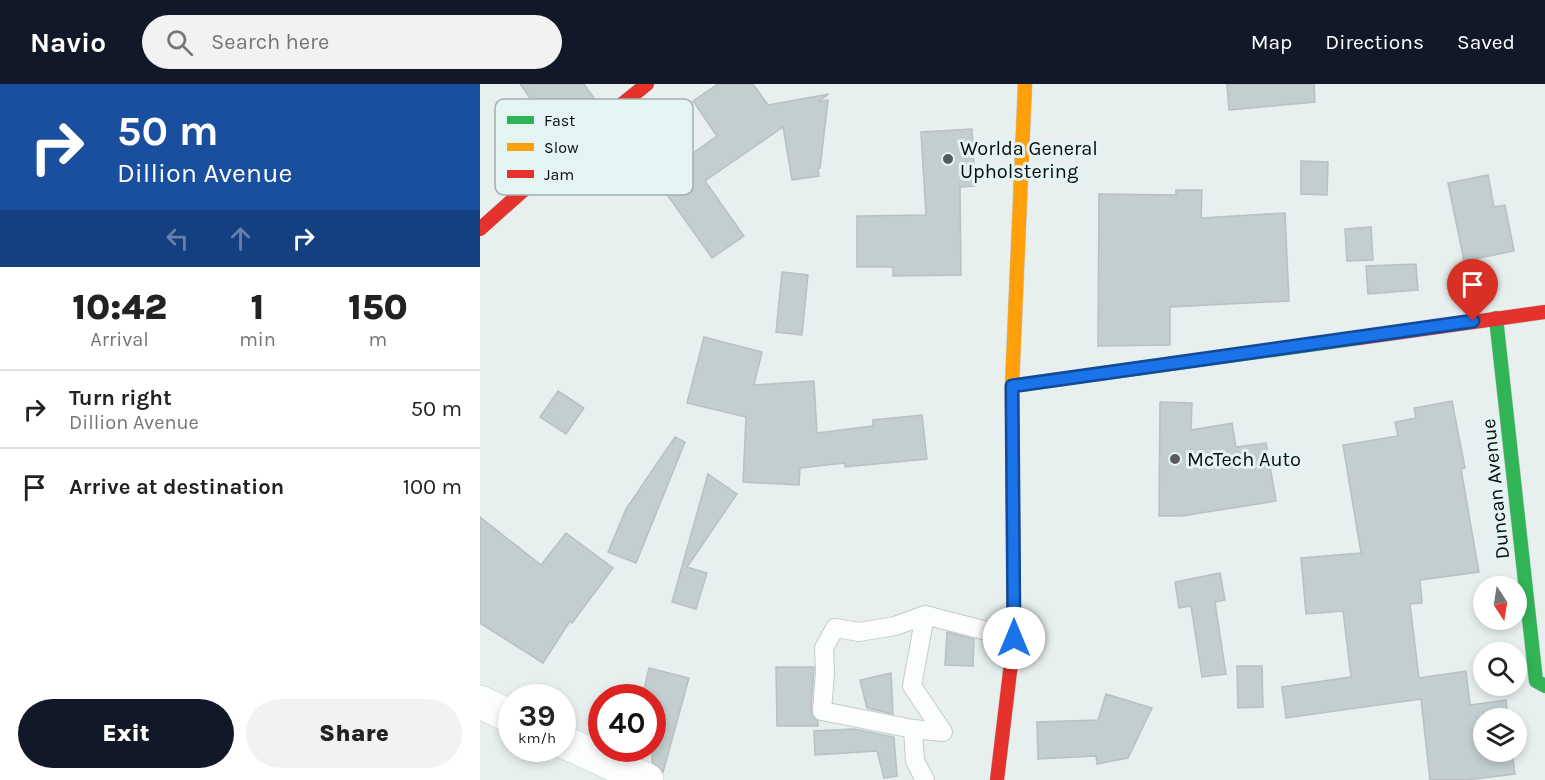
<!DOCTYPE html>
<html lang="en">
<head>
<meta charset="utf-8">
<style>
  body { margin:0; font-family:Karla,sans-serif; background:#f2f2f2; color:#222; height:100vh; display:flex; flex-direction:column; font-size:22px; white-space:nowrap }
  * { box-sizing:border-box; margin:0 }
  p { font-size:20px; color:#767676 }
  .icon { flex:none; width:33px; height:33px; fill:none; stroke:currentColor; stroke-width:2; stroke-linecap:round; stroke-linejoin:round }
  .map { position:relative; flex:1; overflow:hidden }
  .details { display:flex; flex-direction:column; background:#fff; width:480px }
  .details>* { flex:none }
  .hud { background:#1a4fa0; color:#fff; overflow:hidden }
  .needle { width:39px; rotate:168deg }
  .fabs { position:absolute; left:993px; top:492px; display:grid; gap:12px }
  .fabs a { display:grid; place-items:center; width:54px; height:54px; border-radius:50%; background:#fff; box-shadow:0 3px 9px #0003; font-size:30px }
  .speed { position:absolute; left:18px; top:600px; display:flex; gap:12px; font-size:30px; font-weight:700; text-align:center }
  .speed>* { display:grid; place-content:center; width:78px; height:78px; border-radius:50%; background:#fff; box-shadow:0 3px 9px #0003; line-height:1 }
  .speed small { font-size:15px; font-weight:400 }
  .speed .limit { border:9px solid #d22; background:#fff; color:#111 }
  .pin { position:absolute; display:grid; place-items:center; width:51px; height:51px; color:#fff; margin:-62px -26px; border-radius:50% 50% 50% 0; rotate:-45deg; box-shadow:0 0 6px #0007 }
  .pin .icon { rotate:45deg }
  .me { position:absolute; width:66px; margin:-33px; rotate:0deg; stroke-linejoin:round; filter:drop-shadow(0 0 4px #0008) }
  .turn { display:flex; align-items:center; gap:21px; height:126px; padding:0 18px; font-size:27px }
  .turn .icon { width:78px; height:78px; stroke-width:2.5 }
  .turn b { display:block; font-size:42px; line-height:51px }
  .lanes { display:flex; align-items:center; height:57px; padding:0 18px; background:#0003; justify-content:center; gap:30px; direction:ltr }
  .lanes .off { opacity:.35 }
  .eta { display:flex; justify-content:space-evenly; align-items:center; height:102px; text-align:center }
  .eta b { font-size:36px; font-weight:800; line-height:42px }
  .action { display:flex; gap:12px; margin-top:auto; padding:12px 18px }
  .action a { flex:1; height:69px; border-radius:36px; background:#111827; color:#fff; font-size:24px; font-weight:800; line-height:69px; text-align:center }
  .action a+a { background:#f2f2f2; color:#222 }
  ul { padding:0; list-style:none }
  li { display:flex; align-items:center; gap:18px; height:78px; padding:0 18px; border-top:2px solid #e0e0e0 }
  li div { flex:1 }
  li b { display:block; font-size:22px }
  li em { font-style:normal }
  header { display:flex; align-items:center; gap:36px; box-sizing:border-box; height:84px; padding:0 30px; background:#111827; color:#fff }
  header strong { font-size:28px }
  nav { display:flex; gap:33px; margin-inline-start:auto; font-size:21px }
  .search { width:420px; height:54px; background:#f2f2f2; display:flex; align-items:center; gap:15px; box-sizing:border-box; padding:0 21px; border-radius:33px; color:#767676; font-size:22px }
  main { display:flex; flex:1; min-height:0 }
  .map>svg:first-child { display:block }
</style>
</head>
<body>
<header>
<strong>Navio</strong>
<div class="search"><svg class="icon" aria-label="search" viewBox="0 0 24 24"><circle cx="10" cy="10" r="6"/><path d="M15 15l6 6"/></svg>Search here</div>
<nav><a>Map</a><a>Directions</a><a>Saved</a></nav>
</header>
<main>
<section class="details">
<div class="hud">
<div class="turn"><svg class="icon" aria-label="right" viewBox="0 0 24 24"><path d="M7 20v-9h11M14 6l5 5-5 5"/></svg><div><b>50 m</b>Dillion Avenue</div></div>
<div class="lanes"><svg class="icon off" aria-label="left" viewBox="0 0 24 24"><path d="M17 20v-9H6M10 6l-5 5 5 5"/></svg><svg class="icon off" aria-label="ahead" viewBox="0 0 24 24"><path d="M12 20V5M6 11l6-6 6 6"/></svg><svg class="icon" aria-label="right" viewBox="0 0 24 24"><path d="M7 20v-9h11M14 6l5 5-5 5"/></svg></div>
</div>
<div class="eta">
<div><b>10:42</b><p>Arrival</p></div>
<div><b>1</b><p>min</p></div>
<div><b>150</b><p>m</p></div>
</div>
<ul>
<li><svg class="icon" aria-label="right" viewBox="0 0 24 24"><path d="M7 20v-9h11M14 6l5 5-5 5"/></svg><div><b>Turn right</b><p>Dillion Avenue</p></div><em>50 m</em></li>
<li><svg class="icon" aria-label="arrive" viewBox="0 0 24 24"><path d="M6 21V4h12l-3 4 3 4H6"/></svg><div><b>Arrive at destination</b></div><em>100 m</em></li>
</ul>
<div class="action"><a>Exit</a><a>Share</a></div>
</section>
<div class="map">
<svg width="1065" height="696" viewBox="0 0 1065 696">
  <rect width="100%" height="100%" fill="#e8f0ef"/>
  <!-- building -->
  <path fill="#c2cecf" stroke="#b9c0c0" stroke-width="1.5" d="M 40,0 L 104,0 L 116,17 L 74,48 Z
    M 238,0 L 273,0 L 288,21 L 349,10 L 338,18 L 348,16 L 340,84 L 338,85 L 339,92 L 312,96 L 303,43 L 225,97 L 264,152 L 232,174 L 176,95 L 237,52 L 213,17 Z
    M 747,0 L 834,0 L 835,18 L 749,26 Z
    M 492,45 L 495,102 L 480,103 L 481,191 L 413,192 L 413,183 L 377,183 L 377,132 L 446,131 L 441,48 Z
    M 821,77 L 848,78 L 847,111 L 821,110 Z
    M 1008,91 L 1014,123 L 1025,121 L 1034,167 L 984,177 L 968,99 Z
    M 696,106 L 722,106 L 721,134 L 805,129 L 809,217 L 690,223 L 690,261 L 618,262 L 619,110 L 696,111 Z
    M 891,143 L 893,176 L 867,177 L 865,145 Z
    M 936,180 L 938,206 L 888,210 L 886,182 Z
    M 302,188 L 328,191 L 322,251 L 296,248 Z
    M 224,253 L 282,268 L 274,301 L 334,297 L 337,349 L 393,342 L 393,336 L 442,331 L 447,375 L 365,383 L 365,379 L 320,384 L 319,401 L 263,398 L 266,333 L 207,319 Z
    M 78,307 L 104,324 L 86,350 L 60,333 Z
    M 972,317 L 985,384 L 981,385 L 999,488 L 940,496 L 942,519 L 930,520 L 939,594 L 986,587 L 990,621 L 1026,616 L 1028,634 L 1004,634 L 1004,668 L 1032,668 L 1035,690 L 986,696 L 950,696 L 941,615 L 806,634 L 802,603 L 871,593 L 863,527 L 826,530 L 821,474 L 881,469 L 863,361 L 918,352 L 915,338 L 936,334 L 934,324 Z
    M 680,318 L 712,319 L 711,346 L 752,339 L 756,363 L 786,359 L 796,417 L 702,432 L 679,432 Z
    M 195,353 L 205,358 L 156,479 L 128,468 L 146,425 Z
    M 228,390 L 257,410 L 207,483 L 227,489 L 216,525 L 192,518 Z
    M 0,433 L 61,481 L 86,449 L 133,484 L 92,539 L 90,537 L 63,579 L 0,539 Z
    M 740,489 L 745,516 L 735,518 L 746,590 L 722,593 L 711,522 L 699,524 L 695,498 Z
    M 467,548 L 494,555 L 493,582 L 465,581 Z
    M 757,582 L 782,582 L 783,623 L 758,624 Z
    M 296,583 L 334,583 L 331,627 L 332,632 L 338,637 L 338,642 L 297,642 Z
    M 169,584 L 209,594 L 183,688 L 172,678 L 172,614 L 162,614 Z
    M 411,589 L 413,630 L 387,624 L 380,596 Z
    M 626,610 L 672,624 L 648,674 L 617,680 L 616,672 L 558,675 L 557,638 L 618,636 Z
    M 374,645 L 414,653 L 417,692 L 404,694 L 397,667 L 335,671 L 334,647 Z"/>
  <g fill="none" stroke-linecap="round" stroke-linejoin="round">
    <!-- lane casing -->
    <g stroke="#c4cbca" stroke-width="20">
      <path id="lane" d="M 433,645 L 463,648 L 432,602 L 445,531
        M 445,696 L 435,677 L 433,645 L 342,627 L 345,588 L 344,564 L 355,544 L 379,548 L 415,542 L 445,531 L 534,554"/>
    </g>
    <!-- street casing -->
    <g stroke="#c4cbca" stroke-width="34">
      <path id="street" d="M 0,618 L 32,633
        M 82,657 L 167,696"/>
    </g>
    <!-- fast casing -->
    <g stroke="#c4cbca" stroke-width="15">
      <path id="fast" d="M 1016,234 L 1056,597 L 1065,602
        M 532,302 L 879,254"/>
    </g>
    <!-- slow casing -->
    <g stroke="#c4cbca" stroke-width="15">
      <path id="slow" d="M 533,434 L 532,302 L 545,0"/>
    </g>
    <!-- jam casing -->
    <g stroke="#c4cbca" stroke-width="15">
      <path id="jam" d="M 0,145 L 121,37 L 167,0
        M 879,254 L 1065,228
        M 517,696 L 534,554 L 533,434"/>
    </g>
    <!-- lane -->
    <use href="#lane" stroke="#fcfdfd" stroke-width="18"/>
    <!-- street -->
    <use href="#street" stroke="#fcfdfd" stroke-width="33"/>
    <!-- fast -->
    <use href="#fast" stroke="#30b455" stroke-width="14"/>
    <!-- slow -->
    <use href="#slow" stroke="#ff9f0a" stroke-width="14"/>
    <!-- jam -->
    <use href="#jam" stroke="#e5322d" stroke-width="14"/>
  </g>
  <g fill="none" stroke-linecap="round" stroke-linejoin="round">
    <!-- route casing -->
    <g stroke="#114b97" stroke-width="15">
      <path id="route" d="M 534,554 L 532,302 L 993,237"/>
    </g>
    <!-- route -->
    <use href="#route" stroke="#1a73e8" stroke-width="10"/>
  </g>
  <!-- markers -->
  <g fill="#565c5c" stroke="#e4f4f2" stroke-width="2">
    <circle cx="468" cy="75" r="6"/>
    <circle cx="695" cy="375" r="6"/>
  </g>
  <g text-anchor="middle" stroke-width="6" stroke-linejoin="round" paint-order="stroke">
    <!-- poi labels -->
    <g font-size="20" fill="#080d0d" stroke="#e4f4f2" text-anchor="start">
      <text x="480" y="71">Worlda General<tspan x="480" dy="23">Upholstering</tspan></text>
      <text x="707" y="382">McTech Auto</text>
    </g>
    <!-- street labels -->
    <g font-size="20" fill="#080d0d" stroke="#e4f4f2">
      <text transform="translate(1015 405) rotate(-96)" y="7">Duncan Avenue</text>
    </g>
  </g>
  <!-- legend -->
  <rect x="15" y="15" width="198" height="96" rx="9" fill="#e4f4f2" stroke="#a2afad" stroke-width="1.5"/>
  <rect x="27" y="32" width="27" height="8" fill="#30b455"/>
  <rect x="27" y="59" width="27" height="8" fill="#ff9f0a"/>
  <rect x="27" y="86" width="27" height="8" fill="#e5322d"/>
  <g font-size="16" fill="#080d0d">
    <text x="64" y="42">Fast</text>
    <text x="64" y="69">Slow</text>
    <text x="64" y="96">Jam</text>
  </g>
</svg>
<div class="fabs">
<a><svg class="needle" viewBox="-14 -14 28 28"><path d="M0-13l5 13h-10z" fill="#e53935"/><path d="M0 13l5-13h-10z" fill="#767676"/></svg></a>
<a><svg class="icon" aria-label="search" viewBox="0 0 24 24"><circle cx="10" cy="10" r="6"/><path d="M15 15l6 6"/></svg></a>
<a><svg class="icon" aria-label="layers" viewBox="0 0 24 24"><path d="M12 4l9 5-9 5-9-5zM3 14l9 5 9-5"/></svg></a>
</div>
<div class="speed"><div>39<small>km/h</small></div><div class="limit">40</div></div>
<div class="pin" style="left:993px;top:237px;background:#d93025"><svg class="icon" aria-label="arrive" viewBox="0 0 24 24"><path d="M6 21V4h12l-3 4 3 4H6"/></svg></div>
<svg class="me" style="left:534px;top:554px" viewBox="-20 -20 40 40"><circle r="19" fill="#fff"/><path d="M0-13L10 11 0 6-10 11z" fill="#1a73e8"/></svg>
</div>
</main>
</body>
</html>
